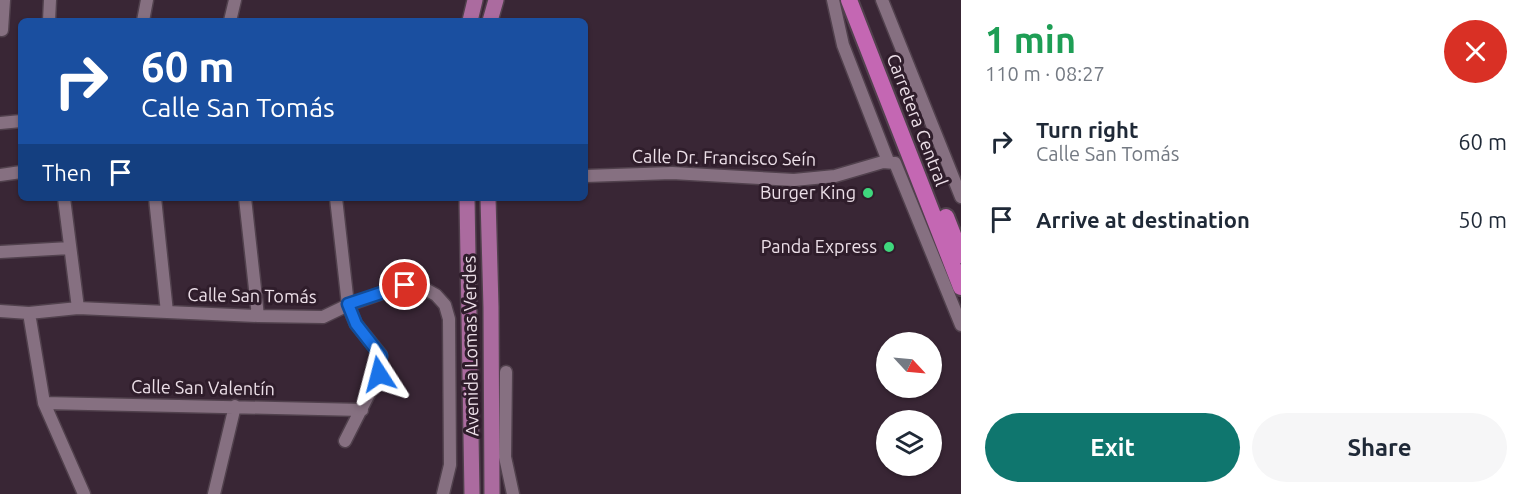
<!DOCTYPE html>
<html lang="en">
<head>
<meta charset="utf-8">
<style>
  body { margin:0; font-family:Ubuntu,sans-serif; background:#f6f6f7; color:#1f2937; height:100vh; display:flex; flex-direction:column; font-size:22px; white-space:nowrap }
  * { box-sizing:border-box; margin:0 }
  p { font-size:20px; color:#747a83 }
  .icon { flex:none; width:33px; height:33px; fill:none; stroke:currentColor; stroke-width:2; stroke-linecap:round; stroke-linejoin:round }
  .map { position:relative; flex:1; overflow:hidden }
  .panel { display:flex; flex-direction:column; background:#fff; width:570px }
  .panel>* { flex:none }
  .top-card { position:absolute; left:18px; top:18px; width:570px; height:183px; border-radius:9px; box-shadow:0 2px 4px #0004; background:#1a4fa0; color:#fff; overflow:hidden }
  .needle { width:39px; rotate:116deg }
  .controls { position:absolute; left:876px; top:332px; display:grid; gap:12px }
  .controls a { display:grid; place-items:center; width:66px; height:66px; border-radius:50%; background:#fff; box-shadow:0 2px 4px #0004; font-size:30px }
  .pin { position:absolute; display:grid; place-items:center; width:51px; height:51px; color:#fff; margin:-26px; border:3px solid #fff; border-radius:50%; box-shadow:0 2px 6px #0007 }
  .me { position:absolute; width:66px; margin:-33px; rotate:351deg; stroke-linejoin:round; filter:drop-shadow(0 0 4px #0008) }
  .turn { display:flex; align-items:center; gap:21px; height:126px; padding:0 24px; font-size:27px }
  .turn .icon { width:78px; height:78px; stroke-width:2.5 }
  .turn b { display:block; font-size:42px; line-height:51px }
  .then { display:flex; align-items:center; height:57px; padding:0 24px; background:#0003; gap:12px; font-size:22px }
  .round { display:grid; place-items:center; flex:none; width:63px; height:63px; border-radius:32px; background:#f6f6f7 }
  .summary { display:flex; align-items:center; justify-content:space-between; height:102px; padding:0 24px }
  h1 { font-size:36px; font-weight:600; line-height:45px; color:#1e9e55 }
  .cta { display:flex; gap:12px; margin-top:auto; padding:12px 24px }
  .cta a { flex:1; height:69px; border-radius:36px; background:#0f766e; color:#fff; font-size:24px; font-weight:600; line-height:69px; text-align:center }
  .cta a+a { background:#f6f6f7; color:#1f2937 }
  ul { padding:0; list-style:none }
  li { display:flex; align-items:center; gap:18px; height:78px; padding:0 24px }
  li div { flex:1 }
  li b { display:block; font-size:22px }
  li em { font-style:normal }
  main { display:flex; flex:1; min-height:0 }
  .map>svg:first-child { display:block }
</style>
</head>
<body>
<main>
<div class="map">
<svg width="961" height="494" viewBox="0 0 961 494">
  <rect width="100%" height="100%" fill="#392635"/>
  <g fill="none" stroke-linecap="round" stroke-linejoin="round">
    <!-- minor casing -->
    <g stroke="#51414d" stroke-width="15">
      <path id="minor" d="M 833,0 L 843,45 L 888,161
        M 882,0 L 961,197
        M 49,21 L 50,0
        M 143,21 L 147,0
        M 230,21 L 235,0
        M 2,30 L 4,0
        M 0,123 L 21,121
        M 0,175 L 21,172
        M 585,176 L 672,173 L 794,180 L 835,176 L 883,162 L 895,163 L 961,325
        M 64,198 L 78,308
        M 155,198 L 167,312
        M 245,198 L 258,316
        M 336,198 L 348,305 L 356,324 L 381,355 L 379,374 L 345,441
        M 0,252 L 70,248
        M 0,311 L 29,313 L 78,308 L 258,316 L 323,317 L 348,305 L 405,285 L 418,285 L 436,295 L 445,305 L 449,319 L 450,465 L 443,494
        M 29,313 L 44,403 L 84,494
        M 506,372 L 505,457 L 513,494
        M 44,403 L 362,410
        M 214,494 L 235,406"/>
    </g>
    <!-- major casing -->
    <g stroke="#51414d" stroke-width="18">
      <path id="major" d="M 470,21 L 475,0
        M 490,21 L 496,0
        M 467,198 L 472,494
        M 488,198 L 491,307 L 492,494"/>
    </g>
    <!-- highway casing -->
    <g stroke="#51414d" stroke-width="20">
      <path id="highway" d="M 849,0 L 961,287
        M 946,217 L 961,255"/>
    </g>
    <!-- minor -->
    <use href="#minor" stroke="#867081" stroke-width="12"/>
    <!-- major -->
    <use href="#major" stroke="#ab6b9f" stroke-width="15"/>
    <!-- highway -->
    <use href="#highway" stroke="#c467b3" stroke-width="16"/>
  </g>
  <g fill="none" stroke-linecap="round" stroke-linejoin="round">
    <!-- route casing -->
    <g stroke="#114b97" stroke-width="15">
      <path id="route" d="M 379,374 L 381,356 L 356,324 L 348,304 L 405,285"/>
    </g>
    <!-- route -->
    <use href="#route" stroke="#1a73e8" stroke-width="10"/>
  </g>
  <!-- markers -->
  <g fill="#3fd77d" stroke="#2f1d2b" stroke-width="2">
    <circle cx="868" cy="193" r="6"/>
    <circle cx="889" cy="247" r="6"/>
  </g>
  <g text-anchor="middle" stroke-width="6" stroke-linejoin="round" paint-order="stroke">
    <!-- street labels -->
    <g font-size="18" fill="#ecdfe8" stroke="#2f1d2b">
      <text transform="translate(917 120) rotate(69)" y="6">Carretera Central</text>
      <text transform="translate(724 158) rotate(1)" y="6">Calle Dr. Francisco Seín</text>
      <text transform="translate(252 296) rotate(1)" y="6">Calle San Tomás</text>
      <text transform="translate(471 346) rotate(-91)" y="6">Avenida Lomas Verdes</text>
      <text transform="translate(203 388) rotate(1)" y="6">Calle San Valentín</text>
    </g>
    <!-- poi labels -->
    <g font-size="18" fill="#ecdfe8" stroke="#2f1d2b" text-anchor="end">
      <text x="856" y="199">Burger King</text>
      <text x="877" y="253">Panda Express</text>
    </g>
  </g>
</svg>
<div class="controls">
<a><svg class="needle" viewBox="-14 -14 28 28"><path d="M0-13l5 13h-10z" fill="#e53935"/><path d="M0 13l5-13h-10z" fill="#747a83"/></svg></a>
<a><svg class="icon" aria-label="layers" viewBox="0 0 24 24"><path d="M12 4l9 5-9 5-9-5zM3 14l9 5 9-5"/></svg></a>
</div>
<div class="pin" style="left:405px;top:285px;background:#d93025"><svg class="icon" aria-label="arrive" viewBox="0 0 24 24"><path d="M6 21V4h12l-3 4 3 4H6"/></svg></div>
<svg class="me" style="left:379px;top:374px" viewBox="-20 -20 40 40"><path d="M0-17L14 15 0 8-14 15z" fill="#1a73e8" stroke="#fff" stroke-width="4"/></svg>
<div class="top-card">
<div class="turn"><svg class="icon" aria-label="right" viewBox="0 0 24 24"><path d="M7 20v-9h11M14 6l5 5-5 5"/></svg><div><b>60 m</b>Calle San Tomás</div></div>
<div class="then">Then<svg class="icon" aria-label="arrive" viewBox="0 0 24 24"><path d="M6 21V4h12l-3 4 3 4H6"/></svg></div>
</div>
</div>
<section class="panel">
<div class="summary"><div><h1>1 min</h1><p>110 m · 08:27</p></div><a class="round" style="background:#d93025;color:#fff"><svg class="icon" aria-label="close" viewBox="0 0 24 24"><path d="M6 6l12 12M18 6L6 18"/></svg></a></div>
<ul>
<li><svg class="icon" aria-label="right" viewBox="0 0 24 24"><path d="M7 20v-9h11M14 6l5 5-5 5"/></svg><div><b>Turn right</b><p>Calle San Tomás</p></div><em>60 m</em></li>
<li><svg class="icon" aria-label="arrive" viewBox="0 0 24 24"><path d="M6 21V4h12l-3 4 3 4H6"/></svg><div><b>Arrive at destination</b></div><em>50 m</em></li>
</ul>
<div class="cta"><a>Exit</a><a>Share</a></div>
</section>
</main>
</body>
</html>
